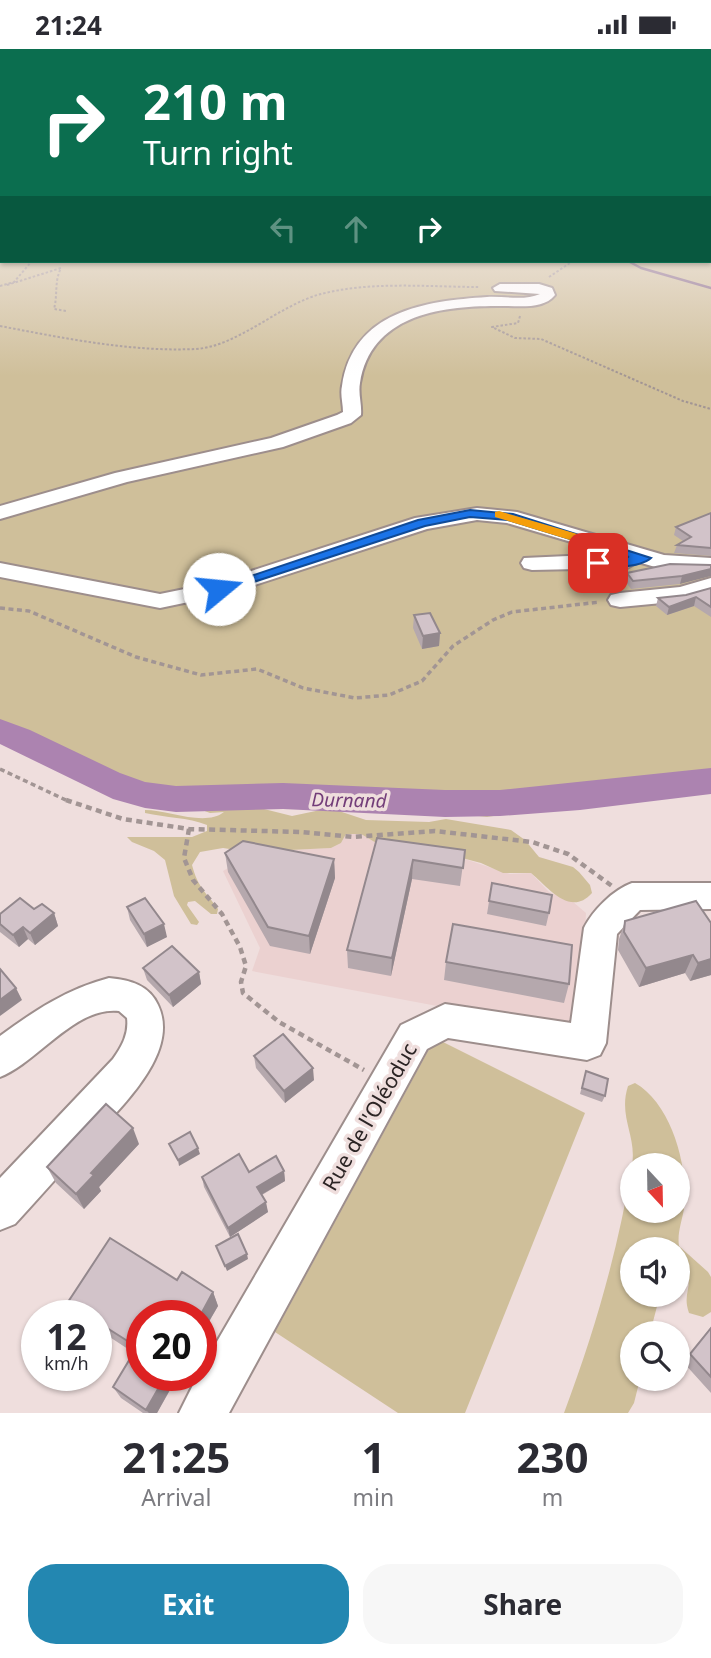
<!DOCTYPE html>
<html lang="en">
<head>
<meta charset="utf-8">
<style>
  body { margin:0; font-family:"Noto Sans",sans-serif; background:#f7f7f7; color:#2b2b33; height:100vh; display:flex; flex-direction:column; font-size:26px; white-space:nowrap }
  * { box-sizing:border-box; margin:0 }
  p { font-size:23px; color:#7c7c81 }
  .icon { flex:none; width:38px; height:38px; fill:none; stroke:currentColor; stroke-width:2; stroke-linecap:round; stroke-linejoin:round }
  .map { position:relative; height:1364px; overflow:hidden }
  .details { display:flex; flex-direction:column; background:#fff; flex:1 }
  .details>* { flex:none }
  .top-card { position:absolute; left:0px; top:0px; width:712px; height:214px; box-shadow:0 2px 5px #0004; background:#0b6e4f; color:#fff; overflow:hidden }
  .needle { width:46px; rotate:158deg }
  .controls { position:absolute; left:620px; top:1104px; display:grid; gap:14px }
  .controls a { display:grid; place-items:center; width:70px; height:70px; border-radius:50%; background:#fff; box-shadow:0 2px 5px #0004; font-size:35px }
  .speed { position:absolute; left:21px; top:1251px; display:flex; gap:14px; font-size:35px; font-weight:700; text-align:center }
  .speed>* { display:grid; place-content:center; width:91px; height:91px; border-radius:50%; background:#fff; box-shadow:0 2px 5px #0004; line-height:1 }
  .speed small { font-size:18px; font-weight:400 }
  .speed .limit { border:10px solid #d22; background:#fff; color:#111 }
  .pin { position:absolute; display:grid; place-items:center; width:60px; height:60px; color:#fff; margin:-30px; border-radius:14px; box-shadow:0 4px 10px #0006 }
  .me { position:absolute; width:77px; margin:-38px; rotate:73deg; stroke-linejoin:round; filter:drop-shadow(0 0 5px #0008) }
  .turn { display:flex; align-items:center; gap:24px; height:147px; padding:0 28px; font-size:32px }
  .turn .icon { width:91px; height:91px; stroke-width:2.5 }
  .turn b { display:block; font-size:49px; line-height:60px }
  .lanes { display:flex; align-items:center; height:66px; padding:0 28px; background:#0003; justify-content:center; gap:35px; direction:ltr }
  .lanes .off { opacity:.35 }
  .eta { display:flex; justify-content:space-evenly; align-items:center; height:119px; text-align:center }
  .eta b { font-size:42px; font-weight:700; line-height:49px }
  .primary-button { display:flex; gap:14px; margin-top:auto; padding:14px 28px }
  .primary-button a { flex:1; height:80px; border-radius:28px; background:#2387b1; color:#fff; font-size:28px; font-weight:700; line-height:80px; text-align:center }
  .primary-button a+a { background:#f7f7f7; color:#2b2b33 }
  .status { display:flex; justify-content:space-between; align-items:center; height:49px; padding:0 35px; background:#fff; direction:ltr }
  .status svg { height:19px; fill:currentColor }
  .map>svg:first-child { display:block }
</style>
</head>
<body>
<div class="status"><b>21:24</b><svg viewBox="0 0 49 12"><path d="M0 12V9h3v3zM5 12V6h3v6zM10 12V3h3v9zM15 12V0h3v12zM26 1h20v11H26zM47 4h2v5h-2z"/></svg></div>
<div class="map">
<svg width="711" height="1364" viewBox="0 0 711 1364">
  <rect width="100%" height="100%" fill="#efdedd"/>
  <!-- built -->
  <path fill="#ebd1d0" d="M 354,784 L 361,785 L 378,795 L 462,809 L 510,825 L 531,824 L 549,843 L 572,852 L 586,864 L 580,984 L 252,922 L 260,899 L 223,822 L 245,809 L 290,801 L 331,799 L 341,794 L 346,785 Z"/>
  <!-- green -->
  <path fill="#cfbf9a" d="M 0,136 L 2,212 L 710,212 L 711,136 L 711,733 L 487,768 L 337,751 L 260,759 L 292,767 L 330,759 L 366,771 L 429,773 L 446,770 L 511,781 L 525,791 L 539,808 L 573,818 L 579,823 L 590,836 L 592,844 C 570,869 547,837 531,824 L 503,824 L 481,814 L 462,809 L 378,795 L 361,785 L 346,785 L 341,794 L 331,799 L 290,801 L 269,806 L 223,799 L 200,803 L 192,816 C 198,839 206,843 218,860 L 217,865 L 211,865 L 195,852 L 188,853 L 187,856 L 199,873 L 197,876 L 191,875 L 174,847 L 165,811 L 154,802 L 132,793 L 127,788 L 192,788 L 207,782 L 207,776 C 188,768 166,769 145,764 L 145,761 C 168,761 205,778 224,763 L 210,764 L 0,686 Z
    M 435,989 L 585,1064 L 465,1364 L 398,1364 L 275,1283 Z
    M 635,1034 C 672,1055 689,1119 684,1160 C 682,1172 677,1184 679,1197 L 708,1223 L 711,1228 L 711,1263 L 703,1268 L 689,1264 C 682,1244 693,1240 687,1220 L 677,1215 L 677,1200 L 632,1200 L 632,1246 L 660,1246 L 650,1284 L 632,1284 L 632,1330 L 640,1330 L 634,1354 L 628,1364 L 564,1364 C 595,1281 617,1205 632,1117 L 632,1162 L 677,1162 L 677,1116 L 632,1116 C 637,1087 618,1068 628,1037 Z"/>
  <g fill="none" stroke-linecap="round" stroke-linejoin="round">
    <!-- stream -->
    <path stroke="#856686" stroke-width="2.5" d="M 628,212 L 641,219 L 711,239"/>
    <!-- river -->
    <path fill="#ac83b0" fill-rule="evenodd" d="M 0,670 L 30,681 L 120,724 L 145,733 L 176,737 L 283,734 L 445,741 L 500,741 L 711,719 L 711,745 L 580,761 L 500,767 L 445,768 L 283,760 L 176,763 L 145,759 L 113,750 L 0,695 Z"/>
    <!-- minor casing -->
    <g stroke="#9d8e8c" stroke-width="4">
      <path id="minor" d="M 500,235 L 539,235 L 552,239 L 555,246 C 544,260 522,257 505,257 C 445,256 371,264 360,334 C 358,345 362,355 361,366 L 351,374 L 283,398 L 127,433 L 0,470 L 0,457 L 115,424 L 271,389 L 337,366 L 343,363 C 343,354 340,345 342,337 C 353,262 425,252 487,248 C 504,247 525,252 540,245 L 495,242 L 493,239 Z
        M 477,459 L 517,463 L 664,506 L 711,509 L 711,523 L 662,520 L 638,513 L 627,519 L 532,521 L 524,519 L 521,514 L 524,509 L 612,505 L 507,474 L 477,471 L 427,480 L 227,545 L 160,559 L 0,528 L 0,514 L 160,545 L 214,534 L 415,469 Z
        M 711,529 L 711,544 L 683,552 L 620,558 L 611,556 L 608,551 L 611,546 L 620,544 L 680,538 Z
        M 632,834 L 711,834 L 711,860 L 640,861 L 617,885 L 606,994 L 600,1006 L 587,1011 L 448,989 L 427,1000 L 229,1364 L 179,1364 L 198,1326 L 201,1326 L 201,1320 L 401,976 L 445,955 L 571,974 L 584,879 C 593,861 613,841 632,834 Z
        M 109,929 C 130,931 149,936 158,956 C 182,1006 114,1065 83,1099 C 61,1124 38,1150 15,1175 L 0,1181 L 0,1129 L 113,1010 C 122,997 129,985 127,969 L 119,962 C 75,957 38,1013 0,1028 L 0,987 C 34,962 67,940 109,929 Z"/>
    </g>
    <!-- path-far2 -->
    <path stroke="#a29594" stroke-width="2" stroke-dasharray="2.5 2" stroke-linecap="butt" d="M 549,228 L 573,212
      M 7,236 L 61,219 C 54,233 58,245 54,260 L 66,262
      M 0,237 L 14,233 L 32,212
      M 520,267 L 518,274 L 492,278 L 515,289 L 541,290 L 683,352 L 711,360
      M 0,277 C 63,289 131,303 195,300 C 237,298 279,256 321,245 C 371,232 429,238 480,238"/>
    <!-- path-far1 -->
    <path stroke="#a29594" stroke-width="3.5" stroke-dasharray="5 3.5" stroke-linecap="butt" d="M 0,559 L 29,562 L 136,608 L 201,626 L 257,620 L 303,639 L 355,649 L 389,646 L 422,632 L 453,597 L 493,571 L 512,563 L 600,553
      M 0,720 L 70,753"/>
    <!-- path -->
    <path stroke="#a29594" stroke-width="4.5" stroke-dasharray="6 4.5" stroke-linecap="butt" d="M 66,751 L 123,770 L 189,780 L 301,783 L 353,788 L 435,782 L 532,793 L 568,805 L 612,837
      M 189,780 L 184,809 L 193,831 L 222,865 L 240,898 L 246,917 L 241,933 L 243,944 L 279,973 L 364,1021"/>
    <!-- minor -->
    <use href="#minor" fill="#fff" fill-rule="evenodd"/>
  </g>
  <!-- wall -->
  <path fill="#b5a8ad" d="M 711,464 L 711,507 L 674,504 L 677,496 L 683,492 L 674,486 L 676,478 Z
    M 711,516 L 680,535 L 631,540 L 625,532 L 627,524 Z
    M 711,539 L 711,568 L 694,557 L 667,566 L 656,557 L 658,549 L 686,546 Z
    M 414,566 L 440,584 L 439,597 L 422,600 L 413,579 Z
    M 377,789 L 465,801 L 460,837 L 412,830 L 391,927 L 348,919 L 347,901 Z
    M 225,804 L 334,810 L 335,829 L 310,905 L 270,897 L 228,823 Z
    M 492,834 L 549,864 L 546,877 L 487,865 Z
    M 127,858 L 167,888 L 147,898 L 130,871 Z
    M 34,860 L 54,864 L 58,877 L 35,896 L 28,890 L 19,898 L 0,883 L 0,865 Z
    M 625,872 L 711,874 L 711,926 L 690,932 L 685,924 L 639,938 L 618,901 L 619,890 Z
    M 446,913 L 569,935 L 564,954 L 444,931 Z
    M 143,919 L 199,923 L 201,935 L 173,958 L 147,931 Z
    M 254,1007 L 314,1031 L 285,1054 L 256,1019 Z
    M 586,1022 L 605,1047 L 602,1053 L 580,1045 Z
    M 139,1095 L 99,1138 L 101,1142 L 84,1160 L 56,1134 L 47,1118 Z
    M 284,1122 L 285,1132 L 262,1146 L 268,1163 L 230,1188 L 204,1138 L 202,1128 L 249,1123 Z
    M 177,1231 L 213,1243 L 218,1257 L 157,1364 L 143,1364 L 121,1349 L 113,1338 L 134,1304 L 96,1279 L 96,1267 L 78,1267 L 68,1253 Z
    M 711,1278 L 711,1344 L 683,1313 Z"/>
  <!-- shaded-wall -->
  <path fill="#93888d" d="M 711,520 L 711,527 L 680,535 L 682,527 Z
    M 696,548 L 694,557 L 667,566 L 669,558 Z
    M 440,584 L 439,597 L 422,600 L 423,587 Z
    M 334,810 L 335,829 L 310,905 L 309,887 Z
    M 413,811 L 412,830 L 391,927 L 392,909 Z
    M 54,864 L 58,877 L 35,896 L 30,884 Z
    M 164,875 L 167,888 L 147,898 L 144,885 Z
    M 23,878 L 28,890 L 19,898 L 13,886 Z
    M 693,906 L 685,924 L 639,938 L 646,919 Z
    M 711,910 L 711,926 L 690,932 L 698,914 Z
    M 199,923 L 201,935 L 173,958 L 169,946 Z
    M 16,939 L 22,951 L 0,967 L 0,951 Z
    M 313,1019 L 314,1031 L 285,1054 L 284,1042 Z
    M 133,1079 L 139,1095 L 99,1138 L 101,1142 L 84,1160 L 76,1145 L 91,1124 Z
    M 198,1099 L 200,1105 L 179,1117 L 178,1111 Z
    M 284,1122 L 285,1132 L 259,1147 L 257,1138 Z
    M 266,1153 L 268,1163 L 230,1188 L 228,1179 Z
    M 247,1205 L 248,1210 L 227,1222 L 225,1217 Z
    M 213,1243 L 218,1257 L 201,1286 L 201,1267 L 200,1267 Z
    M 166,1326 L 178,1326 L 157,1364 L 149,1364 L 146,1361 Z"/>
  <!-- building -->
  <path fill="#d2c3c9" stroke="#93888d" stroke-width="2" d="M 711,464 L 711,499 L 677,496 L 691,488 L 676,478 Z
    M 670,515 L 711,516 L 711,520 L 682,527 L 633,532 L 627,524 Z
    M 711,539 L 711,558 L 696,548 L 669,558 L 658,549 L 686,546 Z
    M 430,564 L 440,584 L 423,587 L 414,566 Z
    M 377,789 L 465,801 L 463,819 L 413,811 L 392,909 L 347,901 Z
    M 243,792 L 334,810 L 309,887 L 268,878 L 225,804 Z
    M 492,834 L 552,846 L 549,864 L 489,852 Z
    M 20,849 L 34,860 L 42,855 L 54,864 L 30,884 L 23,878 L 13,886 L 0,875 L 0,865 Z
    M 145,849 L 164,875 L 144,885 L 127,858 Z
    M 696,852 L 711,874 L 711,910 L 698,914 L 693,906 L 646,919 L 624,883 L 625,872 Z
    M 453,875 L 572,896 L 569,935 L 446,913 Z
    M 172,897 L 199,923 L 169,946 L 143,919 Z
    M 0,920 L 16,939 L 0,951 Z
    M 283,985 L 313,1019 L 284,1042 L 254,1007 Z
    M 586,1022 L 608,1030 L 605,1047 L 582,1039 Z
    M 106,1055 L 133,1079 L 91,1124 L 94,1126 L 76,1145 L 47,1118 Z
    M 190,1083 L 198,1099 L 178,1111 L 169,1095 Z
    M 239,1105 L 249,1123 L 276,1107 L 284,1122 L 257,1138 L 266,1153 L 228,1179 L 202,1128 Z
    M 238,1185 L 247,1205 L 225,1217 L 216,1197 Z
    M 110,1189 L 177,1231 L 182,1223 L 213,1243 L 200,1267 L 142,1267 L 142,1326 L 166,1326 L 146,1361 L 113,1338 L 137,1298 L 96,1272 L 96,1267 L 89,1267 L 68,1253 Z
    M 711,1279 L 711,1328 L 690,1305 Z"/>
  <!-- sky -->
  <linearGradient id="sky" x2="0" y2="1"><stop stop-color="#90a0d2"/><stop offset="0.42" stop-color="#f8f0f0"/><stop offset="1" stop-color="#f8f0f0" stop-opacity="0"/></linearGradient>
  <rect width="711" height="327" fill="url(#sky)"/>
  <!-- route -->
  <path fill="#1a73e8" stroke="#114b97" stroke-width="2" d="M 470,461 L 513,465 L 651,509 C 641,518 602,522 592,514 L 594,511 L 629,508 L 508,471 L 470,468 L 425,477 L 223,543 L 219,544 L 212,540 L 418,471 Z"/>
  <!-- slow -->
  <path fill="#f59e0b" d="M 499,462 L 598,491 L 600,494 L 593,498 L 495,468 L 495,463 Z"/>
  <g text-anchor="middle" stroke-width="7" stroke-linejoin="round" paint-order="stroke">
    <!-- water labels -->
    <g font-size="19" font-style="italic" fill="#733d79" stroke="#efdedd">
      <text transform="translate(349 751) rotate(1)" y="7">Durnand</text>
    </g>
    <!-- near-street labels -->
    <g font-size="21" fill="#2b2424" stroke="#efdedd">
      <text transform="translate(370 1068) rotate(-60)" y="7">Rue de l'Oléoduc</text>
    </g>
  </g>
</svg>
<div class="controls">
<a><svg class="needle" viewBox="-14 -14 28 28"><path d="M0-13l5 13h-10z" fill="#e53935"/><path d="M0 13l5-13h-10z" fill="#7c7c81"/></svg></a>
<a><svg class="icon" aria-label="sound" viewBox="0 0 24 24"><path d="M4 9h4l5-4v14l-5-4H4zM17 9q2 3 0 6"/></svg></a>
<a><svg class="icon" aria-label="search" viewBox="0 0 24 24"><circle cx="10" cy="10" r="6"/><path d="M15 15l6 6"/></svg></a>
</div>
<div class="speed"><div>12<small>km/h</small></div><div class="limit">20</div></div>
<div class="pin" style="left:598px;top:514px;background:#d93025"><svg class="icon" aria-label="arrive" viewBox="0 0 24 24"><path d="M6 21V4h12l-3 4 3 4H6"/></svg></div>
<svg class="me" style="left:219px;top:540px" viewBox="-20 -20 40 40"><circle r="19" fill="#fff"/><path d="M0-13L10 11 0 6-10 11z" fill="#1a73e8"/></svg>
<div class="top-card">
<div class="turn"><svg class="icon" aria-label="right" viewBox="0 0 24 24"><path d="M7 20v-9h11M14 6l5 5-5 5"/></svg><div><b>210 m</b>Turn right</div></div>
<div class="lanes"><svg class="icon off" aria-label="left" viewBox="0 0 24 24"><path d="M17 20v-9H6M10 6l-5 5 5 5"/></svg><svg class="icon off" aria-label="ahead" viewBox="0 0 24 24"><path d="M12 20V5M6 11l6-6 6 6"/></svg><svg class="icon" aria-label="right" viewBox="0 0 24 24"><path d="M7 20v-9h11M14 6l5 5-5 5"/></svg></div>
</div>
</div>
<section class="details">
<div class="eta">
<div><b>21:25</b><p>Arrival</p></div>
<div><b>1</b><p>min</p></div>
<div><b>230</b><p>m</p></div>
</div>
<div class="primary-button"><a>Exit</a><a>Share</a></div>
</section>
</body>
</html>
